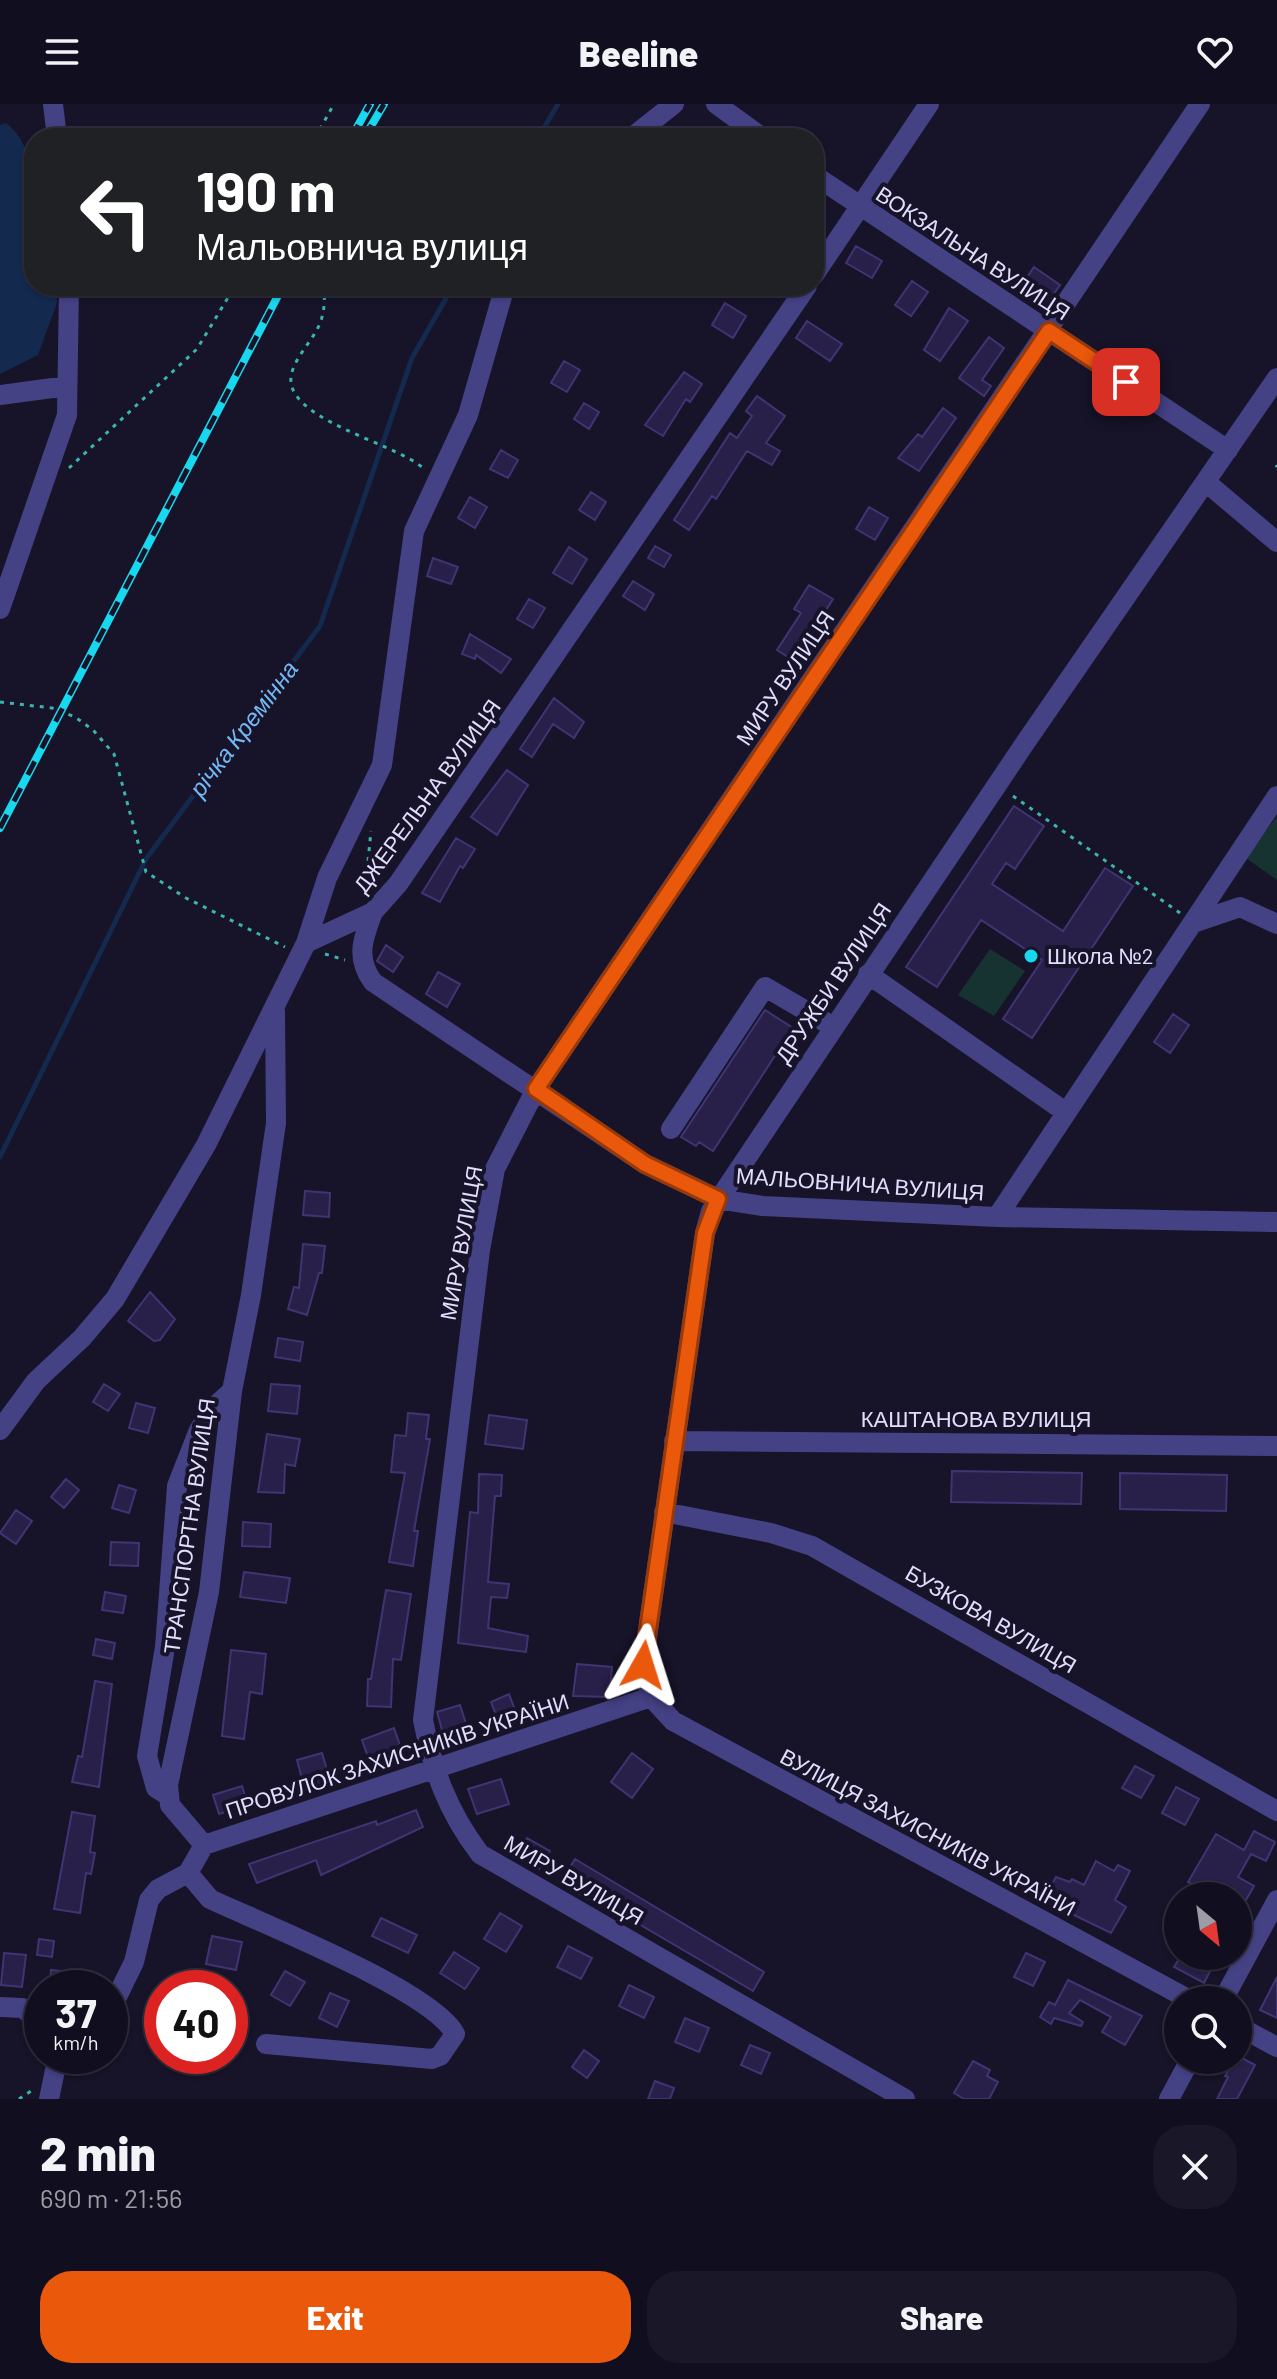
<!DOCTYPE html>
<html lang="en">
<head>
<meta charset="utf-8">
<style>
  body { margin:0; font-family:Barlow,sans-serif; background:#1a1728; color:#f1f3f6; height:100vh; display:flex; flex-direction:column; font-size:30px; white-space:nowrap }
  * { box-sizing:border-box; margin:0 }
  p { font-size:26px; color:#9c9ca4 }
  .icon { flex:none; width:44px; height:44px; fill:none; stroke:currentColor; stroke-width:2; stroke-linecap:round; stroke-linejoin:round }
  .map { position:relative; height:1995px; overflow:hidden }
  .details { display:flex; flex-direction:column; background:#110e1f; flex:1 }
  .details>* { flex:none }
  .hud { position:absolute; left:24px; top:24px; width:800px; height:168px; border-radius:32px; box-shadow:0 2px 6px #0004,0 0 0 2px #302e3d; background:#202124; color:#fff; overflow:hidden }
  .needle { width:52px; rotate:151deg }
  .fabs { position:absolute; left:1164px; top:1778px; display:grid; gap:16px }
  .fabs a { display:grid; place-items:center; width:88px; height:88px; border-radius:50%; background:#110e1f; box-shadow:0 2px 6px #0004,0 0 0 2px #302e3d; font-size:40px }
  .speed { position:absolute; left:24px; top:1866px; display:flex; gap:16px; font-size:40px; font-weight:700; text-align:center }
  .speed>* { display:grid; place-content:center; width:104px; height:104px; border-radius:50%; background:#110e1f; box-shadow:0 2px 6px #0004,0 0 0 2px #302e3d; line-height:1 }
  .speed small { font-size:20px; font-weight:400 }
  .speed .limit { border:12px solid #d22; background:#fff; color:#111 }
  .pin { position:absolute; display:grid; place-items:center; width:68px; height:68px; color:#fff; margin:-34px; border-radius:16px; box-shadow:0 4px 12px #0006 }
  .me { position:absolute; width:88px; margin:-44px; rotate:6deg; stroke-linejoin:round; filter:drop-shadow(0 0 6px #0008) }
  .turn { display:flex; align-items:center; gap:28px; height:168px; padding:0 40px; font-size:36px }
  .turn .icon { width:104px; height:104px; stroke-width:2.5 }
  .turn b { display:block; font-size:56px; line-height:68px }
  .round { display:grid; place-items:center; flex:none; width:84px; height:84px; border-radius:32px; background:#1a1728 }
  .head { display:flex; align-items:center; justify-content:space-between; height:136px; padding:0 40px }
  h1 { font-size:48px; font-weight:800; line-height:60px }
  .cta { display:flex; gap:16px; margin-top:auto; padding:16px 40px }
  .cta a { flex:1; height:92px; border-radius:32px; background:#ea580c; color:#fff; font-size:32px; font-weight:800; line-height:92px; text-align:center }
  .cta a+a { background:#1a1728; color:#f1f3f6 }
  header { display:flex; justify-content:space-between; align-items:center; height:104px; padding:0 40px; background:#110e1f; font-size:36px; font-weight:800 }
  .map>svg:first-child { display:block }
</style>
</head>
<body>
<header><svg class="icon" aria-label="menu" viewBox="0 0 24 24"><path d="M4 6h16M4 12h16M4 18h16"/></svg>Beeline<svg class="icon" aria-label="heart" viewBox="0 0 24 24"><path d="M12 20l-8-8c-3-5 5-10 8-4 3-6 11-1 8 4z"/></svg></header>
<div class="map">
<svg width="1277" height="1995" viewBox="0 0 1277 1995">
  <rect width="100%" height="100%" fill="#171329"/>
  <!-- green -->
  <path fill="#163332" d="M 1277,712 L 1277,776 L 1246,754 Z
    M 990,845 L 1025,867 L 994,912 L 958,891 Z"/>
  <!-- water -->
  <path fill="#13294d" d="M 6,19 C 47,49 34,135 34,182 L 56,182 L 57,199 L 38,251 L 0,270 L 0,21 Z"/>
  <g fill="none" stroke-linecap="round" stroke-linejoin="round">
    <!-- stream -->
    <path stroke="#13294d" stroke-width="5" d="M 538,34 L 558,0
      M 0,1053 L 146,755 L 320,522 L 412,254 L 453,182"/>
  </g>
  <!-- building -->
  <path fill="#282049" stroke="#413473" stroke-width="2" d="M 856,142 L 882,157 L 872,174 L 846,159 Z
    M 1034,163 L 1060,181 L 1044,204 L 1019,185 Z
    M 912,177 L 928,188 L 911,212 L 895,201 Z
    M 725,199 L 746,212 L 733,234 L 712,221 Z
    M 949,204 L 968,217 L 940,257 L 924,246 Z
    M 807,217 L 842,240 L 830,257 L 796,234 Z
    M 989,233 L 1004,244 L 982,276 L 991,282 L 984,292 L 959,274 Z
    M 564,257 L 580,266 L 567,288 L 551,279 Z
    M 684,268 L 702,280 L 690,298 L 686,295 L 663,332 L 645,321 Z
    M 757,292 L 785,312 L 766,339 L 780,347 L 772,361 L 747,347 L 716,395 L 712,392 L 689,426 L 674,416 L 730,329 L 737,334 L 752,312 L 746,307 Z
    M 584,299 L 599,308 L 589,325 L 574,315 Z
    M 943,304 L 956,314 L 919,367 L 898,354 L 918,330 L 922,333 Z
    M 501,346 L 518,356 L 508,374 L 490,365 Z
    M 591,388 L 606,398 L 595,416 L 579,406 Z
    M 470,393 L 487,403 L 475,424 L 458,414 Z
    M 869,403 L 888,414 L 875,436 L 856,425 Z
    M 655,442 L 671,451 L 664,463 L 648,454 Z
    M 569,443 L 587,455 L 572,480 L 553,469 Z
    M 433,454 L 458,463 L 451,480 L 427,472 Z
    M 633,477 L 654,490 L 645,506 L 623,492 Z
    M 809,481 L 833,495 L 794,557 L 777,546 L 801,509 L 794,505 Z
    M 529,495 L 545,504 L 533,524 L 517,515 Z
    M 470,530 L 511,555 L 501,569 L 476,551 L 475,555 L 462,550 Z
    M 554,594 L 584,618 L 574,634 L 553,620 L 532,653 L 520,645 Z
    M 507,666 L 528,681 L 497,731 L 471,713 Z
    M 1014,702 L 1044,722 L 1015,765 L 1006,759 L 992,780 L 1063,827 L 1105,764 L 1133,782 L 1032,934 L 1003,915 L 1042,856 L 981,816 L 937,883 L 906,863 Z
    M 456,734 L 475,745 L 463,764 L 460,762 L 440,798 L 422,789 Z
    M 386,841 L 403,853 L 393,868 L 377,857 Z
    M 438,868 L 460,880 L 447,903 L 426,890 Z
    M 765,906 L 793,924 L 713,1047 L 699,1038 L 696,1042 L 681,1033 Z
    M 1173,910 L 1189,921 L 1170,949 L 1154,938 Z
    M 305,1087 L 330,1089 L 329,1113 L 303,1111 Z
    M 303,1140 L 325,1142 L 322,1169 L 319,1169 L 307,1211 L 288,1205 L 294,1183 L 299,1184 Z
    M 150,1188 L 175,1215 L 160,1236 L 154,1237 L 128,1217 Z
    M 278,1234 L 303,1238 L 300,1257 L 275,1253 Z
    M 104,1280 L 120,1290 L 108,1307 L 93,1298 Z
    M 271,1280 L 300,1282 L 297,1310 L 268,1307 Z
    M 136,1299 L 155,1304 L 148,1329 L 129,1324 Z
    M 408,1309 L 429,1311 L 426,1335 L 430,1335 L 414,1427 L 418,1427 L 413,1462 L 389,1458 L 405,1369 L 391,1368 L 395,1331 L 406,1332 Z
    M 489,1311 L 527,1316 L 523,1345 L 485,1340 Z
    M 267,1330 L 300,1335 L 295,1362 L 285,1360 L 284,1389 L 258,1388 Z
    M 952,1367 L 1082,1369 L 1081,1400 L 951,1398 Z
    M 1120,1369 L 1227,1371 L 1226,1407 L 1120,1405 Z
    M 479,1370 L 502,1371 L 501,1392 L 495,1392 L 488,1478 L 509,1480 L 507,1494 L 491,1493 L 488,1524 L 528,1532 L 526,1548 L 458,1539 L 470,1408 L 478,1409 Z
    M 66,1375 L 79,1386 L 64,1404 L 51,1393 Z
    M 119,1381 L 136,1386 L 129,1409 L 112,1404 Z
    M 16,1406 L 32,1417 L 16,1440 L 0,1429 Z
    M 243,1418 L 271,1420 L 270,1443 L 242,1442 Z
    M 111,1438 L 139,1439 L 138,1462 L 110,1461 Z
    M 244,1468 L 290,1474 L 286,1499 L 240,1493 Z
    M 386,1486 L 411,1490 L 401,1556 L 393,1555 L 391,1603 L 367,1602 L 368,1575 L 371,1575 Z
    M 105,1488 L 126,1492 L 123,1509 L 102,1506 Z
    M 96,1535 L 115,1539 L 112,1555 L 93,1551 Z
    M 231,1546 L 266,1550 L 262,1590 L 250,1588 L 244,1635 L 222,1632 Z
    M 577,1560 L 612,1563 L 609,1593 L 573,1592 Z
    M 95,1577 L 112,1580 L 99,1683 L 72,1678 L 78,1652 L 82,1653 Z
    M 509,1590 L 519,1617 L 501,1624 L 491,1598 Z
    M 460,1601 L 469,1629 L 445,1637 L 437,1608 Z
    M 394,1624 L 402,1647 L 370,1659 L 362,1636 Z
    M 322,1649 L 331,1679 L 305,1686 L 297,1656 Z
    M 632,1649 L 653,1665 L 632,1694 L 611,1678 Z
    M 1135,1662 L 1154,1672 L 1141,1694 L 1122,1684 Z
    M 501,1675 L 509,1700 L 477,1710 L 468,1685 Z
    M 242,1682 L 248,1701 L 219,1710 L 213,1691 Z
    M 1176,1683 L 1199,1695 L 1185,1721 L 1162,1709 Z
    M 416,1706 L 423,1723 L 321,1771 L 316,1756 L 257,1779 L 249,1760 L 376,1717 L 377,1721 Z
    M 72,1708 L 95,1712 L 90,1748 L 95,1749 L 91,1770 L 86,1769 L 80,1809 L 54,1805 Z
    M 1254,1727 L 1275,1738 L 1266,1757 L 1251,1750 L 1238,1773 L 1254,1782 L 1245,1798 L 1208,1778 L 1204,1786 L 1188,1778 L 1216,1730 L 1244,1746 Z
    M 527,1734 L 550,1747 L 539,1765 L 517,1752 Z
    M 575,1755 L 764,1868 L 753,1887 L 632,1816 L 630,1818 L 560,1779 Z
    M 1096,1757 L 1114,1767 L 1118,1761 L 1130,1767 L 1115,1796 L 1126,1803 L 1111,1829 L 1049,1799 L 1054,1790 L 1048,1787 L 1056,1773 L 1070,1778 L 1072,1775 L 1084,1781 Z
    M 500,1809 L 522,1822 L 506,1848 L 484,1835 Z
    M 381,1814 L 417,1831 L 408,1849 L 372,1832 Z
    M 212,1832 L 242,1838 L 236,1866 L 206,1860 Z
    M 39,1835 L 54,1837 L 52,1853 L 37,1851 Z
    M 568,1842 L 592,1854 L 581,1875 L 557,1863 Z
    M 454,1848 L 479,1864 L 465,1885 L 440,1869 Z
    M 4,1849 L 26,1851 L 22,1883 L 1,1881 Z
    M 1026,1849 L 1045,1858 L 1033,1882 L 1014,1873 Z
    M 1181,1852 L 1209,1852 L 1216,1856 L 1204,1879 L 1174,1863 Z
    M 51,1866 L 72,1868 L 70,1884 L 49,1884 Z
    M 285,1867 L 305,1878 L 290,1902 L 271,1891 Z
    M 1277,1873 L 1277,1914 L 1260,1906 Z
    M 1068,1876 L 1142,1912 L 1125,1941 L 1102,1928 L 1111,1913 L 1080,1896 L 1069,1909 L 1083,1918 L 1081,1922 L 1054,1914 L 1051,1920 L 1040,1913 L 1049,1898 L 1055,1901 Z
    M 629,1881 L 654,1893 L 644,1914 L 619,1902 Z
    M 330,1889 L 349,1897 L 337,1923 L 319,1914 Z
    M 685,1914 L 709,1924 L 699,1948 L 675,1938 Z
    M 750,1941 L 770,1949 L 761,1970 L 741,1961 Z
    M 584,1946 L 599,1957 L 587,1974 L 572,1963 Z
    M 1238,1952 L 1255,1961 L 1237,1995 L 1217,1995 L 1228,1973 L 1225,1972 Z
    M 973,1957 L 990,1966 L 987,1972 L 998,1978 L 989,1995 L 964,1995 L 954,1989 Z
    M 655,1977 L 674,1984 L 670,1995 L 648,1995 Z"/>
  <g fill="none" stroke-linecap="round" stroke-linejoin="round">
    <!-- path -->
    <path stroke="#3ab4ae" stroke-width="3" stroke-dasharray="4 6" stroke-linecap="butt" d="M 315,34 L 334,0
      M 325,182 C 324,192 325,204 322,213 C 317,233 298,248 292,268 C 278,314 394,338 423,364
      M 1276,361 L 1277,363
      M 69,364 L 197,245 L 235,182
      M 0,598 L 52,604 L 75,613 L 93,626 L 114,650 L 146,768 L 186,794 L 285,843
      M 1013,692 L 1180,809
      M 365,787 L 371,727
      M 325,850 L 345,856
      M 19,1995 L 31,1987"/>
    <!-- minor -->
    <path stroke="#444185" stroke-width="20" d="M 53,0 L 57,34
      M 716,0 L 763,34
      M 631,34 L 674,0
      M 814,71 L 1228,346
      M 814,171 L 929,0
      M 0,291 L 67,282
      M 1207,379 L 1277,438
      M 0,505 L 67,311 L 69,182
      M 373,808 C 363,834 355,854 373,878 L 645,1060 L 718,1095 L 763,1102 L 997,1113 L 1277,1118
      M 1193,819 L 1240,803 L 1277,820
      M 306,839 L 373,808 L 398,780 L 807,182
      M 868,870 L 1064,1007
      M 671,1025 L 765,883 L 832,922
      M 997,1113 L 1277,692
      M 0,1326 L 36,1277 L 82,1234 L 115,1195 L 206,1041 L 306,839 L 327,774 L 382,661 L 414,427 L 468,311 L 505,182
      M 674,1337 L 1277,1342
      M 664,1408 L 771,1429 L 812,1442 L 1277,1707
      M 169,1692 L 156,1684 L 147,1652 L 165,1543 L 177,1382 L 199,1326 L 212,1305 L 232,1287
      M 204,1741 L 170,1701 L 168,1681 L 209,1488 L 232,1287 L 251,1191 L 276,1019 L 275,907
      M 204,1741 L 651,1593
      M 188,1769 L 210,1795 C 261,1819 433,1887 455,1930 L 440,1952 L 432,1955 L 266,1940
      M 1190,1896 L 673,1617 L 651,1593 L 643,1561 L 705,1129 L 711,1107 L 1023,642 L 1277,274
      M 1223,1896 L 1277,1796
      M 0,1903 L 22,1904 L 42,1918
      M 110,1907 L 134,1858 L 149,1796 L 158,1785 L 188,1769 L 204,1741
      M 1238,1922 L 1277,1943
      M 49,1995 L 58,1952
      M 905,1995 L 480,1750 C 448,1708 433,1667 423,1616 L 480,1146 L 495,1065 L 536,985 L 1200,0
      M 1169,1995 L 1190,1956"/>
    <!-- rail casing -->
    <g stroke="#17d8ef" stroke-width="8">
      <path id="rail" d="M 351,34 L 370,0
        M 364,34 L 384,0
        M 0,724 L 283,182"/>
    </g>
    <!-- rail -->
    <use href="#rail" stroke="#171329" stroke-width="5" stroke-dasharray="15" stroke-linecap="butt"/>
  </g>
  <g fill="none" stroke-linecap="round" stroke-linejoin="round">
    <!-- route casing -->
    <g stroke="#983908" stroke-width="20">
      <path id="route" d="M 643,1561 L 705,1129 L 718,1095 L 645,1060 L 536,985 L 1049,227 L 1126,278"/>
    </g>
    <!-- route -->
    <use href="#route" stroke="#ea580c" stroke-width="14"/>
  </g>
  <!-- markers -->
  <circle fill="#17d8ef" stroke="#171329" stroke-width="3" cx="1031" cy="852" r="8"/>
  <g text-anchor="middle" stroke-width="8" stroke-linejoin="round" paint-order="stroke">
    <!-- street labels -->
    <g font-size="22" fill="#e1ddfd" stroke="#171329">
      <text transform="translate(973 149) rotate(33)" y="8">ВОКЗАЛЬНА ВУЛИЦЯ</text>
      <text transform="translate(785 574) rotate(-56)" y="8">МИРУ ВУЛИЦЯ</text>
      <text transform="translate(427 692) rotate(-54)" y="8">ДЖЕРЕЛЬНА ВУЛИЦЯ</text>
      <text transform="translate(833 879) rotate(-56)" y="8">ДРУЖБИ ВУЛИЦЯ</text>
      <text transform="translate(860 1080) rotate(4)" y="8">МАЛЬОВНИЧА ВУЛИЦЯ</text>
      <text transform="translate(461 1139) rotate(-80)" y="8">МИРУ ВУЛИЦЯ</text>
      <text x="976" y="1323">КАШТАНОВА ВУЛИЦЯ</text>
      <text transform="translate(189 1422) rotate(-82)" y="8">ТРАНСПОРТНА ВУЛИЦЯ</text>
      <text transform="translate(991 1515) rotate(30)" y="8">БУЗКОВА ВУЛИЦЯ</text>
      <text transform="translate(397 1652) rotate(-18)" y="8">ПРОВУЛОК ЗАХИСНИКІВ УКРАЇНИ</text>
      <text transform="translate(928 1728) rotate(28)" y="8">ВУЛИЦЯ ЗАХИСНИКІВ УКРАЇНИ</text>
      <text transform="translate(574 1776) rotate(30)" y="8">МИРУ ВУЛИЦЯ</text>
    </g>
    <!-- poi labels -->
    <g font-size="22" fill="#e1ddfd" stroke="#171329" text-anchor="start">
      <text x="1047" y="860">Школа №2</text>
    </g>
    <!-- water labels -->
    <g font-size="24" font-style="italic" fill="#73b8f5" stroke="#171329">
      <text transform="translate(244 625) rotate(-53)" y="8">річка Кремінна</text>
    </g>
  </g>
</svg>
<div class="fabs">
<a><svg class="needle" viewBox="-14 -14 28 28"><path d="M0-13l5 13h-10z" fill="#e53935"/><path d="M0 13l5-13h-10z" fill="#9c9ca4"/></svg></a>
<a><svg class="icon" aria-label="search" viewBox="0 0 24 24"><circle cx="10" cy="10" r="6"/><path d="M15 15l6 6"/></svg></a>
</div>
<div class="speed"><div>37<small>km/h</small></div><div class="limit">40</div></div>
<div class="pin" style="left:1126px;top:278px;background:#d93025"><svg class="icon" aria-label="arrive" viewBox="0 0 24 24"><path d="M6 21V4h12l-3 4 3 4H6"/></svg></div>
<svg class="me" style="left:643px;top:1561px" viewBox="-20 -20 40 40"><path d="M0-17L14 15 0 8-14 15z" fill="#ea580c" stroke="#fff" stroke-width="4"/></svg>
<div class="hud">
<div class="turn"><svg class="icon" aria-label="left" viewBox="0 0 24 24"><path d="M17 20v-9H6M10 6l-5 5 5 5"/></svg><div><b>190 m</b>Мальовнича вулиця</div></div>
</div>
</div>
<section class="details">
<div class="head"><div><h1>2 min</h1><p>690 m · 21:56</p></div><a class="round"><svg class="icon" aria-label="close" viewBox="0 0 24 24"><path d="M6 6l12 12M18 6L6 18"/></svg></a></div>
<div class="cta"><a>Exit</a><a>Share</a></div>
</section>
</body>
</html>
